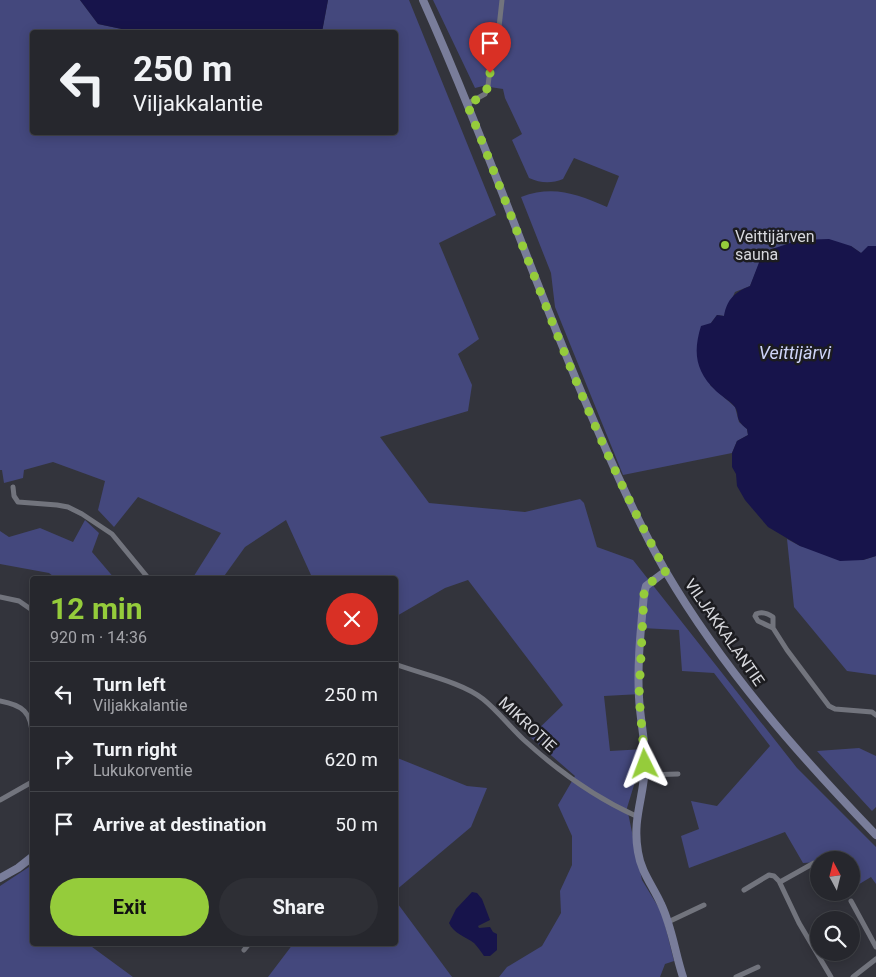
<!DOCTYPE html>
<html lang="en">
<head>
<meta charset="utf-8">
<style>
  body { margin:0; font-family:Roboto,sans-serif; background:#2e2f35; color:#f1f3f6; height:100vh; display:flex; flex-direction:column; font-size:19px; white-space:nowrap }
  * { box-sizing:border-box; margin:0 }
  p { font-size:16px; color:#a4a5aa }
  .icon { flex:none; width:28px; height:28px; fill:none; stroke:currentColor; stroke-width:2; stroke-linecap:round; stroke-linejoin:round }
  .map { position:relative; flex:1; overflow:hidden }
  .sheet { position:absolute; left:30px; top:576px; width:368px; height:370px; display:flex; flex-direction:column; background:#26272d; border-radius:5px; box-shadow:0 2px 12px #0003,0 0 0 1px #424449 }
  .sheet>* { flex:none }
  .hud { position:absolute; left:30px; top:30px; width:368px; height:105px; border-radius:5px; box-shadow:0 2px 12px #0003,0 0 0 1px #424449; background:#26272d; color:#f1f3f6; overflow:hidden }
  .needle { width:32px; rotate:353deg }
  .buttons { position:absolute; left:810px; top:851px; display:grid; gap:10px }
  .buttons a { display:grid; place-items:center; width:50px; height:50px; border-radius:50%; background:#26272d; box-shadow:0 2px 12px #0003,0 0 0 1px #424449; font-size:25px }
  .pin { position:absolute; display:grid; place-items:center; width:42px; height:42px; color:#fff; margin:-51px -21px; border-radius:50% 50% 50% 0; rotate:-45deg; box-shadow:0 0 5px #0007 }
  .pin .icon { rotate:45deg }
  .me { position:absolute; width:55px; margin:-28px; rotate:357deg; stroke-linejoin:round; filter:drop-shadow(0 0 4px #0008) }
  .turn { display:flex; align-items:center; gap:18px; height:105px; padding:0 20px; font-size:22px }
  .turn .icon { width:65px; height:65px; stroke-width:2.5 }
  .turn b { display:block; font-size:35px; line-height:42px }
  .round { display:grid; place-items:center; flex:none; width:52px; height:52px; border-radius:26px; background:#2e2f35 }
  .head { display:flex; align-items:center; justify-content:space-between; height:85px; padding:0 20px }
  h1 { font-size:30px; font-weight:700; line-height:38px; color:#95cc3b }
  .button { display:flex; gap:10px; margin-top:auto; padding:10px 20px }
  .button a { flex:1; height:58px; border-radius:30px; background:#95cc3b; color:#111; font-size:20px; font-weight:700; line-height:58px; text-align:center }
  .button a+a { background:#2e2f35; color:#f1f3f6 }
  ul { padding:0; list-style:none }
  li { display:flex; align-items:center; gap:15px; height:65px; padding:0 20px; border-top:1px solid #424449 }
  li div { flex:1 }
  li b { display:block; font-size:19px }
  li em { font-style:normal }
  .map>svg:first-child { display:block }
</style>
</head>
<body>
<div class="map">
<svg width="876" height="977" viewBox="0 0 876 977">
  <rect width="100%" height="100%" fill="#33343c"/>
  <!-- green -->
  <path fill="#44487d" d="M 0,0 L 80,0 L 98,24 L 136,32 L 32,32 L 32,132 L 395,132 L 395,32 L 322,32 L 328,0 L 409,0 L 496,215 L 439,243 L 479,339 L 458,354 L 472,385 L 468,411 L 380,437 L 429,503 L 525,512 L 580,499 L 584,503 L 597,547 L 633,560 L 797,768 L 876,847 L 876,884 L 871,877 L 851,889 L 851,860 L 819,860 L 819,862 L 803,863 L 785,832 L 689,868 L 681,836 L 699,829 L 691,801 L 717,806 L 770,746 L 714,673 L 682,671 L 679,630 L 642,628 L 641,694 L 604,696 L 610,751 L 645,749 L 627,808 L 642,880 L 662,913 L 674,961 L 665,964 L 660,977 L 499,977 L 507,967 L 542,946 L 561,913 L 560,891 L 572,865 L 572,836 L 558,805 L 575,776 L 530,737 L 563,705 L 468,580 L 445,588 L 395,617 L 395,579 L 325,579 L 311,575 L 286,520 L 245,547 L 222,579 L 192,579 L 221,533 L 138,497 L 114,527 L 98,510 L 105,481 L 53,462 L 24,470 L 23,478 L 4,483 L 2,470 L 0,470 Z
    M 433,0 L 876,0 L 876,246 L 861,253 L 851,246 L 764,252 L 750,286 L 735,292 L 724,316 L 717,315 L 711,323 L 710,385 L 735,407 L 739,422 L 747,429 L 748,435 L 737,441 L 732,453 L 623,475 L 555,307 L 551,273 L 521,197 C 554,185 576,194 607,207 L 619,176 L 574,158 L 563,179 C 551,184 540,183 529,178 L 512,140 L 522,134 L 505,98 L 503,89 L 483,86 L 475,88 Z
    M 85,520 L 99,533 L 92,552 L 115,579 L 57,579 L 49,573 L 0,564 L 0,531 L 9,537 L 40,528 L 73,542 Z
    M 787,539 L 800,546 L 863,560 L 876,556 L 876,675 L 847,671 L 794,607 Z
    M 859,748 L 876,756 L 876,807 L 872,811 L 817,751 Z
    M 395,757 L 467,786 L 487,788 L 471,827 L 395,891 Z
    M 32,865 L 32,944 L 88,944 L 133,977 L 0,977 L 0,886 Z
    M 395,900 L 452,977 L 268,977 L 293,944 L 395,944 Z"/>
  <!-- water -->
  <path fill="#17144b" d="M 80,0 L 328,0 L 322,32 L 136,32 L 98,24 Z
    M 829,239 L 851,246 L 861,253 L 868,246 L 876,246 L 876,556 L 863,560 L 840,561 L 800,546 L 768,527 L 745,500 L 737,486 L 736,474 L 732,467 L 732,453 L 737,441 L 748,435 L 747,429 C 733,418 741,415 734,406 C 729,400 721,396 716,391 C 695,371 693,352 701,326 L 711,323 L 717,315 L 724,316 C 727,299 735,292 750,286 L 763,252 L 799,240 Z
    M 472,892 L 477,893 L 482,899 L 490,920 L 478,926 L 479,928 L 490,927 L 493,932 L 497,934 L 497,950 L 490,956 L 484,956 C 481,952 478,947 474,943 C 466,937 453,933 449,923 L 456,909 Z"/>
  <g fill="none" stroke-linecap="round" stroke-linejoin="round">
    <!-- street -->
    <path stroke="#72747d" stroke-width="5" d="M 467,104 L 485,94 L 488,86 L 491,59 L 499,27 L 502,0
      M 13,487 L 14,496 L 18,502 L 57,505 L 68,507 L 82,514 L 112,534 L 149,579
      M 0,597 L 19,601 L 32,610
      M 773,628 L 773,617 C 767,613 762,611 756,614 L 755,616 L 758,621 L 773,628 L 787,650 L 829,706 L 835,709 L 872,712 L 876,715
      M 395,664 C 421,674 462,682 483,699 C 498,711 510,727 524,740 C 558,771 594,797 636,816
      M 0,701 C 22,705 32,712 32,736
      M 32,738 L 32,783
      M 645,775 L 678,774
      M 0,800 L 32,782
      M 780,882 L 814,863
      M 744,890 L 769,875 L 774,876 L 779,881 L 799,923 L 831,977
      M 851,901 L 876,947
      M 668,922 L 704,905
      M 244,950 L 249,944
      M 736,977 L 758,967
      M 853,977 L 876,959"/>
    <!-- secondary -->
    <path stroke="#797d9a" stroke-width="8" d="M 423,0 C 480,127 526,260 580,389 C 606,450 633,514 666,572 C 723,669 798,754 876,835
      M 666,571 L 646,586 L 644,594 C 641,628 637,664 639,697 C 640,720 646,743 645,766 C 644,797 632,819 638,852 C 641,872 653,886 661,904 C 672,927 675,953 683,977
      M 0,878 L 18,868 L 32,857"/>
  </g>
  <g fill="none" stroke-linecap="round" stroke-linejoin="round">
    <!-- route -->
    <path stroke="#95cc3b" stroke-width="9" stroke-dasharray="0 16.2" d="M 490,73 C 488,93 485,96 467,104 C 531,261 584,423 666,571 L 646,586 L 644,594 L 639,696 L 645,764"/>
  </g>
  <!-- markers -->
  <circle fill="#95cc3b" stroke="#1c1c20" stroke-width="2" cx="725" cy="245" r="5"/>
  <g text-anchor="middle" stroke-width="5" stroke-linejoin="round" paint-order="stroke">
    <!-- poi labels -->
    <g font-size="16" fill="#d7d8dd" stroke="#1c1c20" text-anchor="start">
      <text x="735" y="242">Veittijärven<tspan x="735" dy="18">sauna</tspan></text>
    </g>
    <!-- street labels -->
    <g font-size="16" fill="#d7d8dd" stroke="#1c1c20">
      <text transform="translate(725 632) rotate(55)" y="6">VILJAKKALANTIE</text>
      <text transform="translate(528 724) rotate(43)" y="6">MIKROTIE</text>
    </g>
    <!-- water labels -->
    <g font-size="18" font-style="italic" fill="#ced4f8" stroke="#1c1c20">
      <text x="795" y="359">Veittijärvi</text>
    </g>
  </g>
</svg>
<div class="buttons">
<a><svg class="needle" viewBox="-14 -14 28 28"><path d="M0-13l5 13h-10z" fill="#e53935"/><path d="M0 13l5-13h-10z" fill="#a4a5aa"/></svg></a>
<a><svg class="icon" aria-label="search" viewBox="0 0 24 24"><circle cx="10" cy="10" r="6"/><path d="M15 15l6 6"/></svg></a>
</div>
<div class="pin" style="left:490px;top:73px;background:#d93025"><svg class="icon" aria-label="arrive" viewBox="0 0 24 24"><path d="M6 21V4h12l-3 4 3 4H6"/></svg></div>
<svg class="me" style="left:645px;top:764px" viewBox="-20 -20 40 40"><path d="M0-17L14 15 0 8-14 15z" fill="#95cc3b" stroke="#fff" stroke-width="4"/></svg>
<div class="hud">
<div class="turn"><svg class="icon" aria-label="left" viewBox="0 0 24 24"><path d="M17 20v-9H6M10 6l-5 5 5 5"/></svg><div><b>250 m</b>Viljakkalantie</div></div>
</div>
<section class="sheet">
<div class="head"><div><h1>12 min</h1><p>920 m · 14:36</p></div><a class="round" style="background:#d93025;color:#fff"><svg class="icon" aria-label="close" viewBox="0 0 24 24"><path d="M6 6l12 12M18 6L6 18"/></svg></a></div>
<ul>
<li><svg class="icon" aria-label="left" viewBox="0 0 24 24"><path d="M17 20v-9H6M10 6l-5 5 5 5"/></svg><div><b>Turn left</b><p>Viljakkalantie</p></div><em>250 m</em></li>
<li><svg class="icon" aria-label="right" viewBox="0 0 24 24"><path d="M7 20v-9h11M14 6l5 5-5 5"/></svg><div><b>Turn right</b><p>Lukukorventie</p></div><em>620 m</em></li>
<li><svg class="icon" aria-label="arrive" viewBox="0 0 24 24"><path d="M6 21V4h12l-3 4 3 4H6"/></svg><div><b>Arrive at destination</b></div><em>50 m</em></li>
</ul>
<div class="button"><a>Exit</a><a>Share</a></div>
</section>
</div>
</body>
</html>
